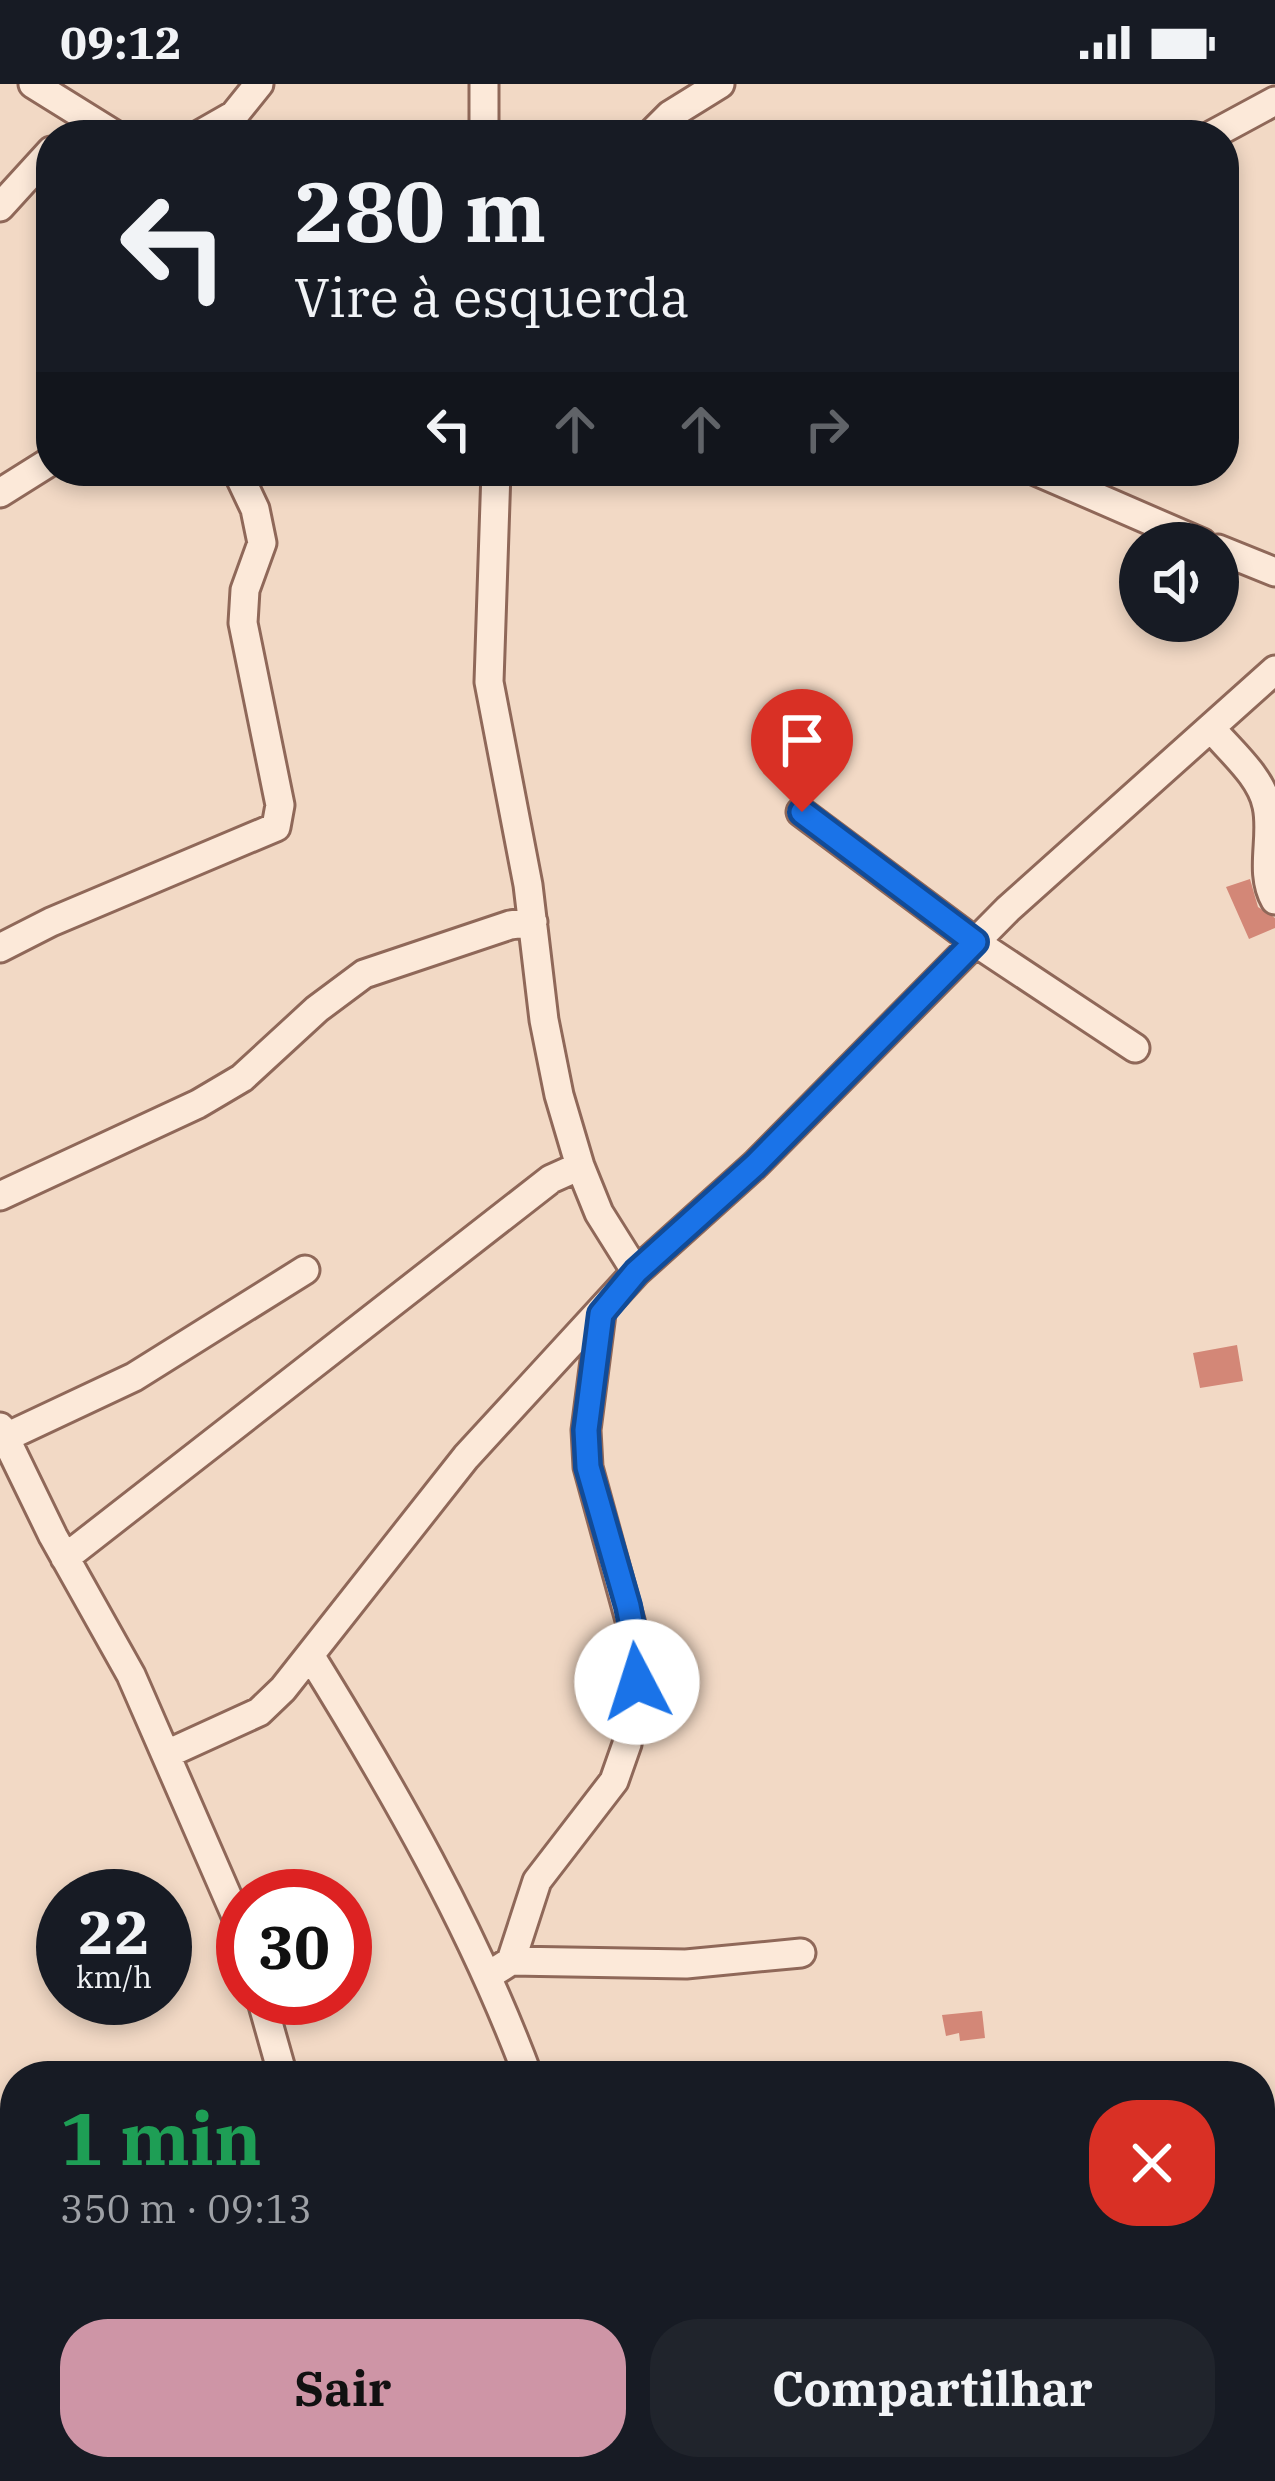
<!DOCTYPE html>
<html lang="pt">
<head>
<meta charset="utf-8">
<style>
  body { margin:0; font-family:"IBM Plex Serif",serif; background:#20242c; color:#f1f3f6; height:100vh; display:flex; flex-direction:column; font-size:45px; white-space:nowrap }
  * { box-sizing:border-box; margin:0 }
  p { font-size:39px; color:#9ea1a6 }
  .icon { flex:none; width:66px; height:66px; fill:none; stroke:currentColor; stroke-width:2; stroke-linecap:round; stroke-linejoin:round }
  .map { position:relative; flex:1; overflow:hidden }
  .sheet { position:absolute; left:0px; top:1977px; width:1275px; height:420px; display:flex; flex-direction:column; background:#171b24; border-radius:48px 48px 0 0; box-shadow:0 6px 18px #0003 }
  .sheet>* { flex:none }
  .banner { position:absolute; left:36px; top:36px; width:1203px; height:366px; border-radius:48px; box-shadow:0 6px 18px #0003; background:#171b24; color:#f1f3f6; overflow:hidden }
  .buttons { position:absolute; left:1119px; top:438px; display:grid; gap:24px }
  .buttons a { display:grid; place-items:center; width:120px; height:120px; border-radius:50%; background:#171b24; box-shadow:0 6px 18px #0003; font-size:60px }
  .speed { position:absolute; left:36px; top:1785px; display:flex; gap:24px; font-size:60px; font-weight:700; text-align:center }
  .speed>* { display:grid; place-content:center; width:156px; height:156px; border-radius:50%; background:#171b24; box-shadow:0 6px 18px #0003; line-height:1 }
  .speed small { font-size:30px; font-weight:400 }
  .speed .limit { border:18px solid #d22; background:#fff; color:#111 }
  .pin { position:absolute; display:grid; place-items:center; width:102px; height:102px; color:#fff; margin:-123px -51px; border-radius:50% 50% 50% 0; rotate:-45deg; box-shadow:0 0 12px #0007 }
  .pin .icon { rotate:45deg }
  .me { position:absolute; width:132px; margin:-66px; rotate:355deg; stroke-linejoin:round; filter:drop-shadow(0 0 9px #0008) }
  .turn { display:flex; align-items:center; gap:42px; height:252px; padding:0 60px; font-size:54px }
  .turn .icon { width:156px; height:156px; stroke-width:2.5 }
  .turn b { display:block; font-size:84px; line-height:102px }
  .lanes { display:flex; align-items:center; height:114px; padding:0 60px; background:#0003; justify-content:center; gap:60px; direction:ltr }
  .lanes .off { opacity:.35 }
  .round { display:grid; place-items:center; flex:none; width:126px; height:126px; border-radius:48px; background:#20242c }
  .head { display:flex; align-items:center; justify-content:space-between; height:204px; padding:0 60px }
  h1 { font-size:72px; font-weight:700; line-height:90px; color:#1e9e55 }
  .action { display:flex; gap:24px; margin-top:auto; padding:24px 60px }
  .action a { flex:1; height:138px; border-radius:48px; background:#ce95a6; color:#111; font-size:48px; font-weight:700; line-height:138px; text-align:center }
  .action a+a { background:#20242c; color:#f1f3f6 }
  .status { display:flex; justify-content:space-between; align-items:center; height:84px; padding:0 60px; background:#171b24; direction:ltr }
  .status svg { height:33px; fill:currentColor }
  .map>svg:first-child { display:block }
</style>
</head>
<body>
<div class="status"><b>09:12</b><svg viewBox="0 0 49 12"><path d="M0 12V9h3v3zM5 12V6h3v6zM10 12V3h3v9zM15 12V0h3v12zM26 1h20v11H26zM47 4h2v5h-2z"/></svg></div>
<div class="map">
<svg width="1275" height="2397" viewBox="0 0 1275 2397">
  <rect width="100%" height="100%" fill="#f2d9c5"/>
  <!-- building -->
  <path fill="#d38777" d="M 1250,795 L 1258,823 L 1275,834 L 1275,844 L 1249,855 L 1226,803 Z
    M 1237,1261 L 1243,1297 L 1200,1304 L 1193,1269 Z
    M 982,1927 L 985,1954 L 960,1957 L 959,1949 L 946,1952 L 942,1931 Z"/>
  <g fill="none" stroke-linecap="round" stroke-linejoin="round">
    <!-- minor casing -->
    <g stroke="#8f6859" stroke-width="33">
      <path id="minor" d="M 33,0 L 115,51
        M 199,51 L 234,31 L 259,0
        M 484,51 L 484,0
        M 650,51 L 670,31 L 720,0
        M 1212,51 L 1275,17
        M 0,123 L 51,67
        M 496,387 L 489,598 L 528,801 L 544,936 L 559,1011 L 580,1082 L 599,1129 L 636,1188
        M 1036,387 L 1202,459
        M 0,409 L 51,377
        M 1218,465 L 1275,488
        M 1211,644 C 1230,667 1261,692 1267,722 C 1274,753 1259,788 1275,816
        M 801,728 L 975,858 L 1135,964
        M 0,864 L 51,838 L 276,743 L 280,721 L 243,539 L 245,506 L 262,459 L 255,425 L 237,387
        M 0,1112 L 198,1020 L 242,994 L 317,925 L 364,890 L 510,841 L 533,838
        M 0,1343 L 53,1452 L 131,1591 L 243,1848
        M 0,1356 L 134,1293 L 305,1186
        M 65,1474 L 551,1095 L 580,1082
        M 310,1571 C 393,1705 473,1844 528,1992
        M 167,1670 L 259,1628 L 283,1605 L 466,1373 L 636,1188 L 755,1081 L 1008,825 L 1275,586
        M 511,1877 L 537,1797 L 614,1697 L 627,1660 L 637,1598 L 634,1551 L 588,1383 L 586,1346 L 601,1230
        M 497,1886 L 511,1877 L 686,1880 L 801,1869
        M 261,1914 L 283,1992
        M 0,2301 L 15,2322
        M 55,2382 L 65,2397
        M 830,2397 L 840,2382
        M 1070,2397 L 1079,2382"/>
    </g>
    <!-- tertiary casing -->
    <g stroke="#8f6859" stroke-width="39">
      <path id="tertiary" d="M 0,2158 L 15,2159
        M 1260,2166 L 1275,2164
        M 511,2397 L 511,2382"/>
    </g>
    <!-- minor -->
    <use href="#minor" stroke="#fce9d9" stroke-width="27"/>
    <!-- tertiary -->
    <use href="#tertiary" stroke="#fce9d9" stroke-width="33"/>
  </g>
  <g fill="none" stroke-linecap="round" stroke-linejoin="round">
    <!-- route casing -->
    <g stroke="#114b97" stroke-width="30">
      <path id="route" d="M 637,1598 L 634,1552 L 628,1522 L 588,1383 L 586,1346 L 601,1230 L 636,1188 L 755,1081 L 975,858 L 802,728"/>
    </g>
    <!-- route -->
    <use href="#route" stroke="#1a73e8" stroke-width="21"/>
  </g>
</svg>
<div class="buttons">
<a><svg class="icon" aria-label="sound" viewBox="0 0 24 24"><path d="M4 9h4l5-4v14l-5-4H4zM17 9q2 3 0 6"/></svg></a>
</div>
<div class="speed"><div>22<small>km/h</small></div><div class="limit">30</div></div>
<div class="pin" style="left:802px;top:728px;background:#d93025"><svg class="icon" aria-label="arrive" viewBox="0 0 24 24"><path d="M6 21V4h12l-3 4 3 4H6"/></svg></div>
<svg class="me" style="left:637px;top:1598px" viewBox="-20 -20 40 40"><circle r="19" fill="#fff"/><path d="M0-13L10 11 0 6-10 11z" fill="#1a73e8"/></svg>
<div class="banner">
<div class="turn"><svg class="icon" aria-label="left" viewBox="0 0 24 24"><path d="M17 20v-9H6M10 6l-5 5 5 5"/></svg><div><b>280 m</b>Vire à esquerda</div></div>
<div class="lanes"><svg class="icon" aria-label="left" viewBox="0 0 24 24"><path d="M17 20v-9H6M10 6l-5 5 5 5"/></svg><svg class="icon off" aria-label="ahead" viewBox="0 0 24 24"><path d="M12 20V5M6 11l6-6 6 6"/></svg><svg class="icon off" aria-label="ahead" viewBox="0 0 24 24"><path d="M12 20V5M6 11l6-6 6 6"/></svg><svg class="icon off" aria-label="right" viewBox="0 0 24 24"><path d="M7 20v-9h11M14 6l5 5-5 5"/></svg></div>
</div>
<section class="sheet">
<div class="head"><div><h1>1 min</h1><p>350 m · 09:13</p></div><a class="round" style="background:#d93025;color:#fff"><svg class="icon" aria-label="close" viewBox="0 0 24 24"><path d="M6 6l12 12M18 6L6 18"/></svg></a></div>
<div class="action"><a>Sair</a><a>Compartilhar</a></div>
</section>
</div>
</body>
</html>
